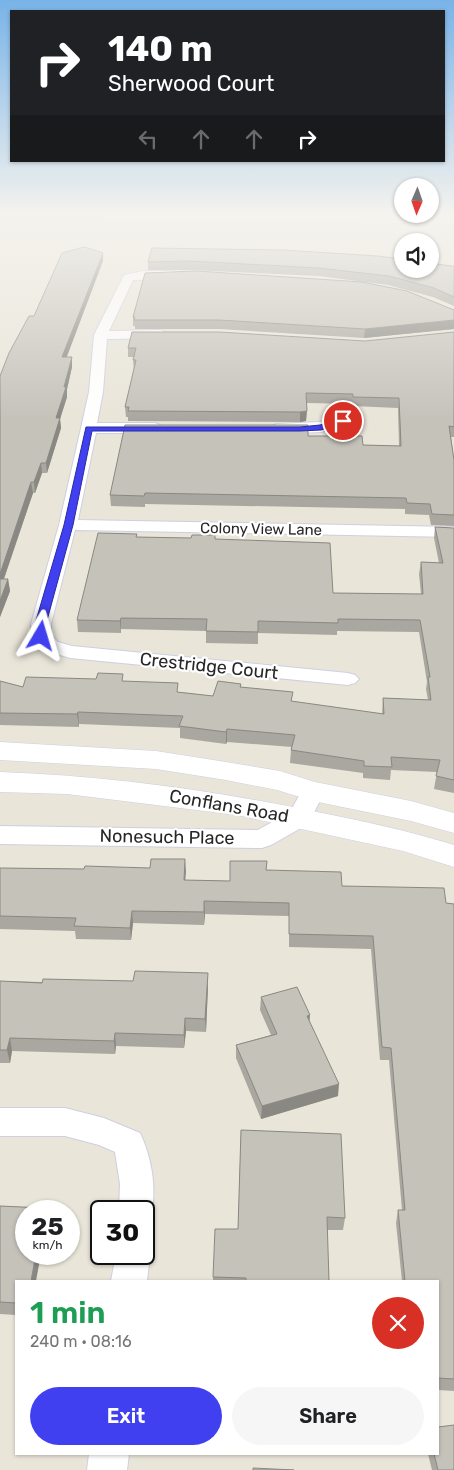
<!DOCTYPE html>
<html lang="en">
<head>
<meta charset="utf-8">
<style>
  body { margin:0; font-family:Rubik,sans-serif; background:#f6f6f6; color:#202124; height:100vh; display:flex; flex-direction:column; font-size:19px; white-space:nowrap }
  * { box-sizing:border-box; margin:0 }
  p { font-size:16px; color:#757577 }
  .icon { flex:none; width:28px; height:28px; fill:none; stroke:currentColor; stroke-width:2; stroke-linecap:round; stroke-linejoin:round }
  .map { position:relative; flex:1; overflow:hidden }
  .side { position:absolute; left:15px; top:1280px; width:424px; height:175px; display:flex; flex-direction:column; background:#fff; border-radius:0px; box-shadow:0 1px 4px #0004 }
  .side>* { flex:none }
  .banner { position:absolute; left:10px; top:10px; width:435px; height:152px; border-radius:0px; box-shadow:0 1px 4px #0004; background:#202124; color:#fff; overflow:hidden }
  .needle { width:32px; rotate:182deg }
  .buttons { position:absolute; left:394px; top:178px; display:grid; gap:10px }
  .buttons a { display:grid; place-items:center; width:45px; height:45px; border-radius:50%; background:#fff; box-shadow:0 1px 4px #0004; font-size:25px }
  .speed { position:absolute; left:15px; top:1200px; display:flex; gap:10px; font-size:25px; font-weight:700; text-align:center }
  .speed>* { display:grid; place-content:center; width:65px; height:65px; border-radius:50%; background:#fff; box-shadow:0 1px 4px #0004; line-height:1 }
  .speed small { font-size:12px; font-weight:400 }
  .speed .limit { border:2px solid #111; border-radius:8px; background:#fff; color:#111 }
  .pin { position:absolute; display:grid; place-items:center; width:42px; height:42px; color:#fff; margin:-21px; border:2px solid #fff; border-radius:50%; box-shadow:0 1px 5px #0007 }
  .me { position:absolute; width:55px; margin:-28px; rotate:7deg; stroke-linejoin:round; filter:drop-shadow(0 0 4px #0008) }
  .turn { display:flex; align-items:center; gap:18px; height:105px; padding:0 15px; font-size:22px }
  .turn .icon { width:65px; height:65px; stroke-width:2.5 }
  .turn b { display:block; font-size:35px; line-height:42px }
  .lanes { display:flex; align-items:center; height:48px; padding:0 15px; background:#0003; justify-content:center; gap:25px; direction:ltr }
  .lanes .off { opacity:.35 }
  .round { display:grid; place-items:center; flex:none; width:52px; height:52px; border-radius:26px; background:#f6f6f6 }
  .headline { display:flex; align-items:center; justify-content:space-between; height:85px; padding:0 15px }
  h1 { font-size:30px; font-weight:600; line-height:38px; color:#1e9e55 }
  .button { display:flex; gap:10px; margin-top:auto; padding:10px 15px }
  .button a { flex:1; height:58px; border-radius:30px; background:#4040f0; color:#fff; font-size:20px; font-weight:600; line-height:58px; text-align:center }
  .button a+a { background:#f6f6f6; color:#202124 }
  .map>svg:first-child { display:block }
</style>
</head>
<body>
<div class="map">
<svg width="454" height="1470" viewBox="0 0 454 1470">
  <rect width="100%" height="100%" fill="#e9e5d9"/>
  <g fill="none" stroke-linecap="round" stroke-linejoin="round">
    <!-- street casing -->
    <g stroke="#cfcfe0" stroke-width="2">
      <path id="street" d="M 143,271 L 174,271 L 180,275 L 174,279 L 133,280 L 109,331 L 161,330 L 168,334 L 161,338 L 107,339 L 103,392 L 97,423 L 155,423 L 160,425 L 163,428 L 160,431 L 155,433 L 96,433 L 78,520 L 454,527 L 454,537 L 75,530 L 51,624 L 51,635 L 58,642 L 72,646 L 348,673 L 355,675 L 359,679 L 355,683 L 348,685 L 70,658 L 44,650 L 31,636 L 31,624 L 59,525 L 81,428 L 89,392 L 94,335 L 124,275 Z
        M 343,416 L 348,418 L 351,421 L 348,424 L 321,432 L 277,434 L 272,432 L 269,429 L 272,426 L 277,424 L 320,422 Z
        M 313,783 L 321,785 L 325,791 L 308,824 L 271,845 L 262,848 L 0,844 L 0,826 L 258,830 L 290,812 L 305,785 Z
        M 0,1108 L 65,1108 L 104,1118 L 140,1133 C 152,1158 159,1196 148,1222 L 144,1224 L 144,1211 L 119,1211 L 120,1184 L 115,1152 L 99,1145 L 65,1136 L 0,1136 Z
        M 144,1242 L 150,1254 L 147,1281 L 111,1281 L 116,1254 L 144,1254 Z
        M 89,1454 L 129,1454 L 127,1470 L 87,1470 Z"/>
    </g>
    <!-- secondary casing -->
    <g stroke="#cfcfe0" stroke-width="1">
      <path id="secondary" d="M 98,215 L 454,216 L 454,224 L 104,219 Z
        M 0,742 L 156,751 L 226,762 L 280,771 L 315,782 L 411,801 L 454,813 L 454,833 L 411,821 L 313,801 L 277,790 L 226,780 L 156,769 L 0,760 Z
        M 0,772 C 107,776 212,790 317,812 C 363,821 409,831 454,845 L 454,867 L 403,851 L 237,815 L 67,794 L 0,792 Z"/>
    </g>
    <!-- street -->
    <use href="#street" fill="#fff" fill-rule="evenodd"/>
    <!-- secondary -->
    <use href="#secondary" fill="#fff" fill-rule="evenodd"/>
  </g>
  <!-- wall -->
  <path fill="#a9a79f" d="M 152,248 L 454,266 L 454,306 L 433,297 L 388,285 L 319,276 L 189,270 L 148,270 L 148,262 Z
    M 103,261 L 66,357 L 72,367 L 67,389 L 67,397 L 60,419 L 61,428 L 47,473 L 42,473 L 35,493 L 33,493 L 4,579 L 8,579 L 10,591 L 0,617 L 0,376 L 34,316 Z
    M 454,310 L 454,329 L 364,338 L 219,329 L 135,329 L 135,326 L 133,326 L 133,317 Z
    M 454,332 L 454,437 L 451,437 L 454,460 L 454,526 L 431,525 L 429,515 L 405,514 L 405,509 L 145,504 L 145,507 L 111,506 L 110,495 L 308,436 L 363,445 L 399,446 L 398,408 L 353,406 L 353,404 L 307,403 L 306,421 L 300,422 L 128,421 L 128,417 L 126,417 L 125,407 L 134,370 L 133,360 L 134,357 L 128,357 L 128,348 L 365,341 Z
    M 435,527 L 454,528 L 454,793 L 434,789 L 437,772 L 391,770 L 390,780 L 363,778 L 363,773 L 290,763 L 291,750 L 292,747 L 227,742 L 226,744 L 180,738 L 180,728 L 79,724 L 79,727 L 0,725 L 0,681 L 23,687 L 124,681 L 178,692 L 213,696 L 241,684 L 241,687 L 292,702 L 382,714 L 383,698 L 428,700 L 426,689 L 427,682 L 419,632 L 337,631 L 337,635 L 258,633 L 258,644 L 206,643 L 206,631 L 121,629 L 121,633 L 78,632 L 77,620 L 137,537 L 215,539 L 333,593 L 421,594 L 419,574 L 421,562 L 439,563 L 434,538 Z
    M 185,859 L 185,880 L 230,881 L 266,870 L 342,886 L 446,903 L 454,904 L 454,1391 L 438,1390 L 438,1281 L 402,1281 L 396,1223 L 398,1210 L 402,1210 L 389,1060 L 380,1060 L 371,949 L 289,947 L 289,916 L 205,914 L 204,925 L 133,923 L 131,940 L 76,939 L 75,931 L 0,929 L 0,868 L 84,869 L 150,868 Z
    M 0,981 L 208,986 L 206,1032 L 186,1031 L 184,1048 L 116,1046 L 115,1054 L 12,1051 L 10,1063 L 0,1063 Z
    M 261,997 L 310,1022 L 338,1096 L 261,1119 L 236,1058 L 236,1045 L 271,1035 L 260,1010 Z
    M 241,1130 L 345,1218 L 343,1230 L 327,1230 L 329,1281 L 213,1281 L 213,1277 L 238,1229 Z
    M 0,1206 L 44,1208 L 45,1211 L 26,1211 L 16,1281 L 16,1315 L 0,1314 Z
    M 428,1454 L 438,1454 L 454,1470 L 432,1470 Z"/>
  <!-- shaded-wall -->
  <path fill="#898882" d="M 103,253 L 103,261 L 63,367 L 62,357 Z
    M 454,320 L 454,329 L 364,338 L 365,329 Z
    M 72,357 L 72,367 L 67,389 L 67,397 L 60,419 L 61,428 L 47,473 L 46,463 L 56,418 Z
    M 307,411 L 306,421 L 300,422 L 300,412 Z
    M 41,463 L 42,473 L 35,493 L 34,482 Z
    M 31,482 L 33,493 L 0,590 L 0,574 Z
    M 8,579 L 10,591 L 0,617 L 0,601 Z
    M 121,618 L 121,633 L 120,621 Z
    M 78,712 L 79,724 L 79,727 L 77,714 Z
    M 227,729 L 227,742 L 226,744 L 226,732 Z
    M 185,859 L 186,872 L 184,893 L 184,880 Z
    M 204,901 L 205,914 L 204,925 Z
    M 132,911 L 133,923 L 131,940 L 130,928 Z
    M 208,973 L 208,986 L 206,1032 L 205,1019 Z
    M 310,1015 L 309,1028 L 307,1016 Z
    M 185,1018 L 186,1031 L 184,1048 L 184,1035 Z
    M 115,1033 L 116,1046 L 115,1054 L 114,1041 Z
    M 10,1038 L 12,1051 L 10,1063 L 7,1050 Z
    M 339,1084 L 338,1096 L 261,1119 L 262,1106 Z
    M 36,1254 L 41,1254 L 36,1281 L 31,1281 Z"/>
  <!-- building -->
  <path fill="#c4c2b9" stroke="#898882" d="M 84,247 L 103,253 L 62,357 L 72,357 L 64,387 L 66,387 L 56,418 L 60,418 L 46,463 L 41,463 L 34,482 L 31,482 L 0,574 L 0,376 L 9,353 L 29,316 L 34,316 L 62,253 Z
    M 152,248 L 283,250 L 377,256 L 402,259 L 402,269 L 430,269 L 430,263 L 451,266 L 454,266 L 454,297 L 434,288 L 389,276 L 319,268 L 189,261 L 148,262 Z
    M 196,271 L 362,282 L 407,291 L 454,310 L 454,320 L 365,329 L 219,320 L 134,320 L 135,317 L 133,317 L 145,273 Z
    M 132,332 L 219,332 L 365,341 L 454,332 L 454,427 L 449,426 L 454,460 L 454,515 L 432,514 L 430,504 L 407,503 L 406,498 L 145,493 L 144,496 L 110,495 L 125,425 L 308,425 L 308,436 L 362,436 L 363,445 L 401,446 L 399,398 L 353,397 L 353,394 L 306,393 L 307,411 L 300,412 L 128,411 L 129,407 L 125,407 L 136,360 L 133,360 L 136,348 L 128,348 Z
    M 435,527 L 454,528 L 454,780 L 436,776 L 440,760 L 391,757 L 392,767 L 364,766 L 364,761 L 291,750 L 295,735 L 227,729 L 226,732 L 179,726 L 183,716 L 78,712 L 77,714 L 0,713 L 0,681 L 23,687 L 26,677 L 96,679 L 98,673 L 123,674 L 122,681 L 178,683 L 177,692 L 213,696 L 218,681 L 241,684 L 240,687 L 293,692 L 291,701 L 384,714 L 383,698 L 431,700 L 428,677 L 430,677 L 420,620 L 338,619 L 338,623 L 258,621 L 258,632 L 206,631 L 207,619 L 121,618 L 120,621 L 77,620 L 98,533 L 137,534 L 136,537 L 191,538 L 192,535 L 215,535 L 215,539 L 330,543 L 333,593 L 423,594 L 421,562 L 443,563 Z
    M 0,579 L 8,579 L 0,601 Z
    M 151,859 L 185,859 L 184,880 L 230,881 L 230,861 L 267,861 L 266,870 L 341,872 L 342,886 L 444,888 L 446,903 L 454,904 L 454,1379 L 438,1378 L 438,1281 L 405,1281 L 398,1210 L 405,1210 L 391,1048 L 382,1047 L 373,936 L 289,934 L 289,903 L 204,901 L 204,912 L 132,911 L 130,928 L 74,926 L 76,918 L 0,916 L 0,868 L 84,869 L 85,866 L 150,868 Z
    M 135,971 L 208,973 L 205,1019 L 185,1018 L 184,1035 L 115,1033 L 114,1041 L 10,1038 L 7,1050 L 0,1050 L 0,981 L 42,983 L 43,979 L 133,981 Z
    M 297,987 L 310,1015 L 307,1016 L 339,1084 L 262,1106 L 236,1045 L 277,1034 L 261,997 Z
    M 241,1130 L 341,1134 L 345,1218 L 327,1217 L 329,1281 L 246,1281 L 246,1278 L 213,1277 L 215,1229 L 238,1229 Z
    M 0,1206 L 44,1208 L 43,1211 L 26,1211 L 26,1254 L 36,1254 L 31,1281 L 16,1281 L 16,1303 L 0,1302 Z
    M 454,1425 L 454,1470 L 438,1470 L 434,1454 L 438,1454 L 438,1427 Z
    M 253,1468 L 294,1470 L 253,1470 Z"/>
  <!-- sky -->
  <linearGradient id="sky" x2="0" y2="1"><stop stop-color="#78b3e8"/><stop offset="0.51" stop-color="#f5f3ee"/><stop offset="1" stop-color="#f5f3ee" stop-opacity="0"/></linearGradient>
  <rect width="454" height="420" fill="url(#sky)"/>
  <!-- route -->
  <path fill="#4040f0" stroke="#2a2a9c" d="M 343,419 L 345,419 L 345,423 L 321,430 L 300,431 L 92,431 L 73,525 L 46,624 L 45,638 L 37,638 L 35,624 L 64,525 L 86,427 L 300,427 L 320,425 Z"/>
  <g text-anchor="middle" stroke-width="4.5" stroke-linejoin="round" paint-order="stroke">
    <!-- far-street labels -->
    <g font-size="15" fill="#272727" stroke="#fff">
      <text transform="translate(261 529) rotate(1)" y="5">Colony View Lane</text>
    </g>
    <!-- street labels -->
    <g font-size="18" fill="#272727" stroke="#fff">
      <text transform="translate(209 666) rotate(6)" y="6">Crestridge Court</text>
      <text transform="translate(229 806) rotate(10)" y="6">Conflans Road</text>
      <text transform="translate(167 837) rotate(1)" y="6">Nonesuch Place</text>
    </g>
  </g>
</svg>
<div class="buttons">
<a><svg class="needle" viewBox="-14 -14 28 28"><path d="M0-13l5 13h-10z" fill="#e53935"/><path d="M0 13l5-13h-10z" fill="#757577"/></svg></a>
<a><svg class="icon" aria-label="sound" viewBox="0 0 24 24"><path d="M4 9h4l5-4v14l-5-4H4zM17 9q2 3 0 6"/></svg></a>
</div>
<div class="speed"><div>25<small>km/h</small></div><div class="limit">30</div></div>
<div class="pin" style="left:343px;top:421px;background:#d93025"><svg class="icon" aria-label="arrive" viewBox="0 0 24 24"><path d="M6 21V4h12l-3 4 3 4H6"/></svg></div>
<svg class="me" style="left:41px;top:636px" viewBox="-20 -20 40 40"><path d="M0-17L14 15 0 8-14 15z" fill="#4040f0" stroke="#fff" stroke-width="4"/></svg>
<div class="banner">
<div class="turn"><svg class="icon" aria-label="right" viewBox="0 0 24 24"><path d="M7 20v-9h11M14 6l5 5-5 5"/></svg><div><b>140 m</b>Sherwood Court</div></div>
<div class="lanes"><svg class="icon off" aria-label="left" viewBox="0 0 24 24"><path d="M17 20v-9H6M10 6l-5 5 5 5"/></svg><svg class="icon off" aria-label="ahead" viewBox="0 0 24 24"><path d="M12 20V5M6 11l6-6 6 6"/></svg><svg class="icon off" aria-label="ahead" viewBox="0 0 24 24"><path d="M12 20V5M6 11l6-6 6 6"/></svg><svg class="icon" aria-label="right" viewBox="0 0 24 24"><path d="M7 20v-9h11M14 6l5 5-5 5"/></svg></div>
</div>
<section class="side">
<div class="headline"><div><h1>1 min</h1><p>240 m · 08:16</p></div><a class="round" style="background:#d93025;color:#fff"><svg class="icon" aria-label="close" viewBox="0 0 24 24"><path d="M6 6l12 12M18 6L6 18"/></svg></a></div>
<div class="button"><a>Exit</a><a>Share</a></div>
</section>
</div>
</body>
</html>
